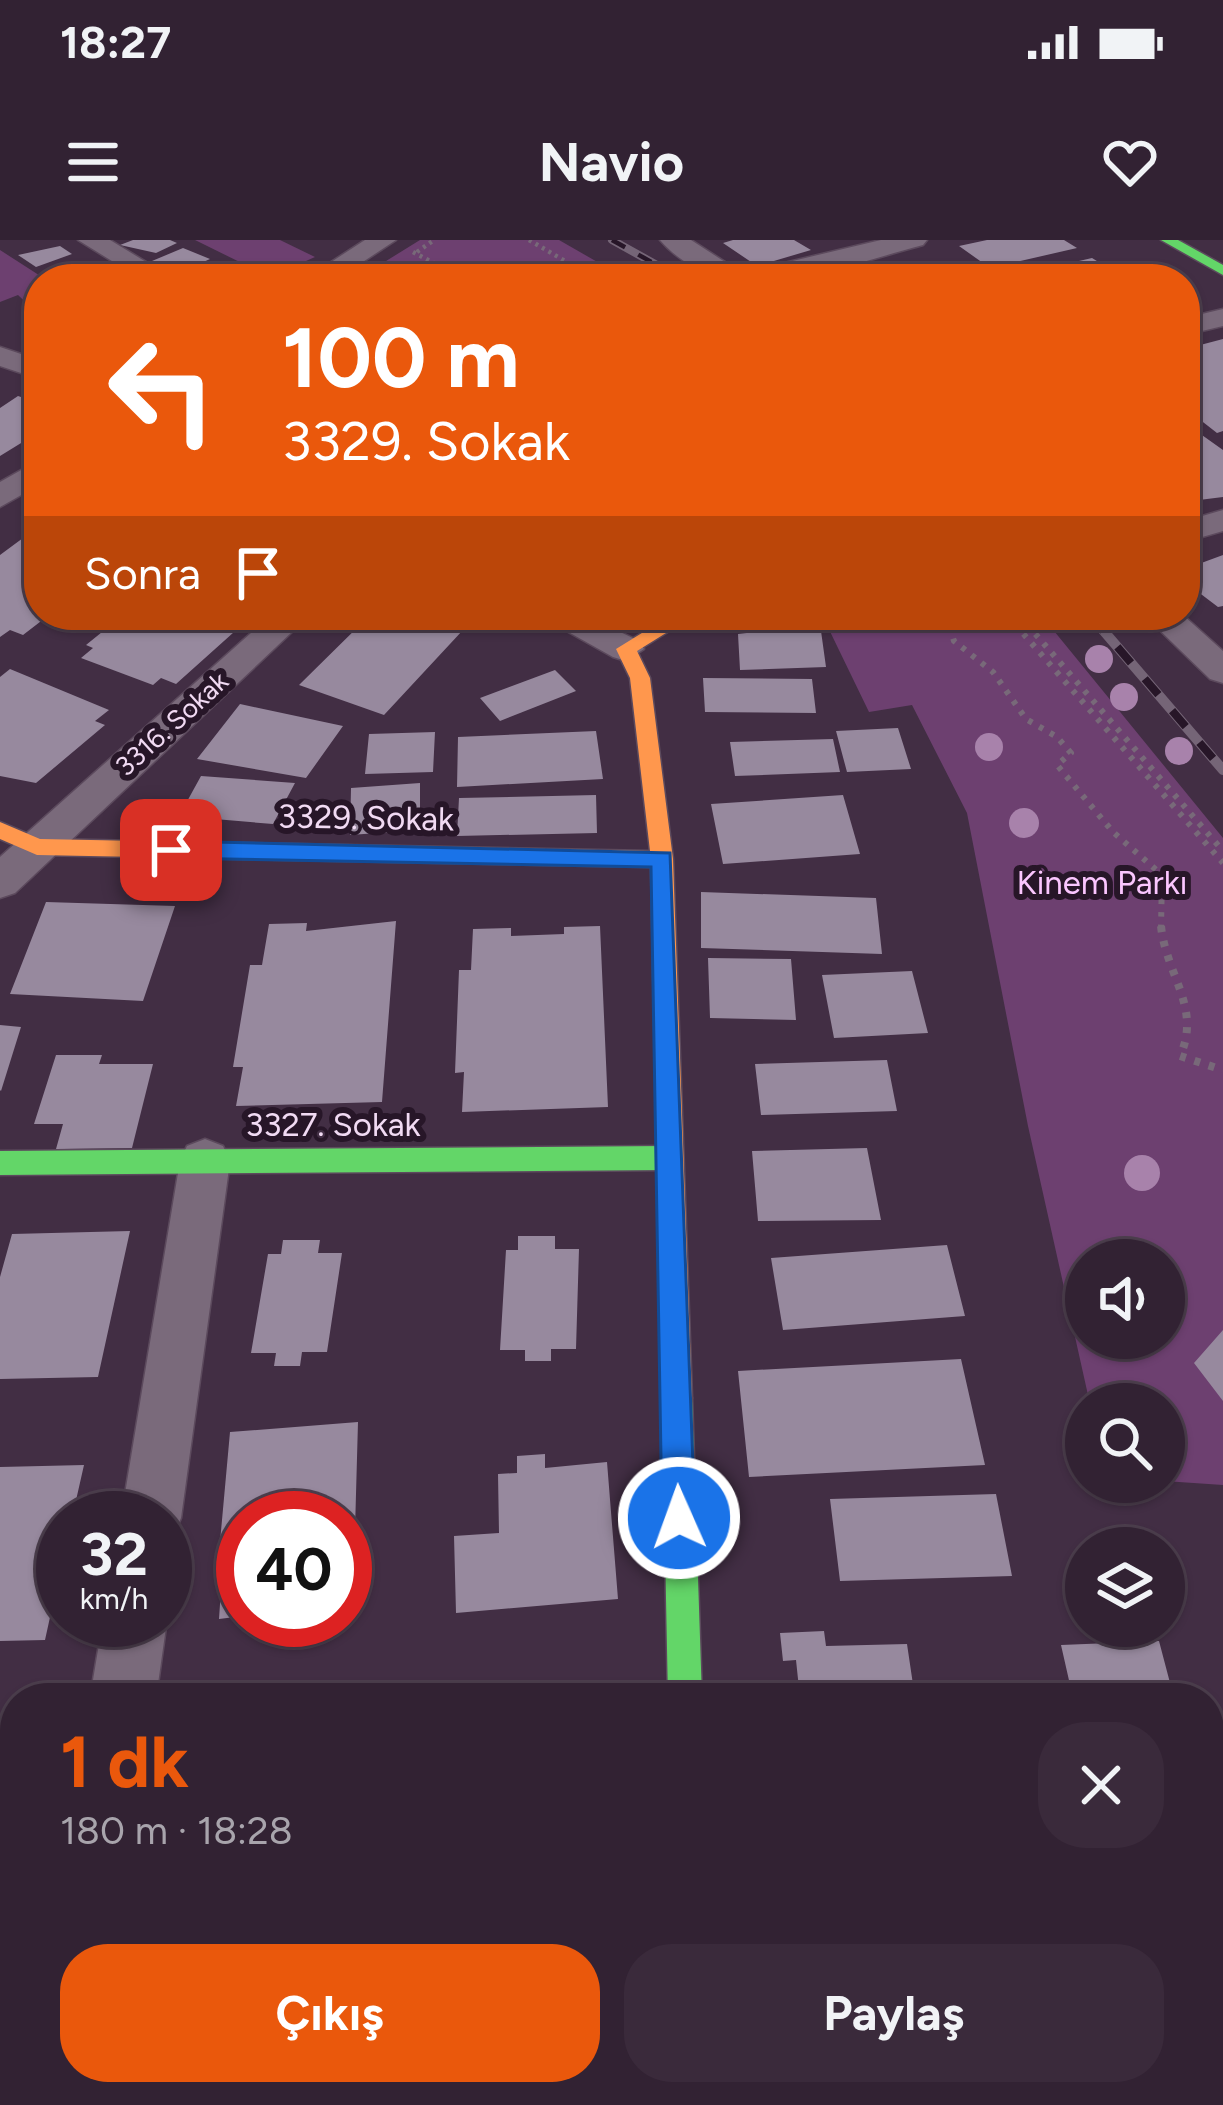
<!DOCTYPE html>
<html lang="tr">
<head>
<meta charset="utf-8">
<style>
  body { margin:0; font-family:Figtree,sans-serif; background:#3a2a3b; color:#f1f3f6; height:100vh; display:flex; flex-direction:column; font-size:45px; white-space:nowrap }
  * { box-sizing:border-box; margin:0 }
  p { font-size:39px; color:#a8a4ac }
  .icon { flex:none; width:66px; height:66px; fill:none; stroke:currentColor; stroke-width:2; stroke-linecap:round; stroke-linejoin:round }
  .map { position:relative; flex:1; overflow:hidden }
  .details { position:absolute; left:0px; top:1443px; width:1224px; height:423px; display:flex; flex-direction:column; background:#322233; border-radius:48px 48px 0 0; box-shadow:0 3px 9px #0004,0 0 0 3px #4d3f4e }
  .details>* { flex:none }
  .banner { position:absolute; left:24px; top:24px; width:1176px; height:366px; border-radius:48px; box-shadow:0 3px 9px #0004,0 0 0 3px #4d3f4e; background:#ea580c; color:#fff; overflow:hidden }
  .tools { position:absolute; left:1065px; top:999px; display:grid; gap:24px }
  .tools a { display:grid; place-items:center; width:120px; height:120px; border-radius:50%; background:#322233; box-shadow:0 3px 9px #0004,0 0 0 3px #4d3f4e; font-size:60px }
  .speed { position:absolute; left:36px; top:1251px; display:flex; gap:24px; font-size:60px; font-weight:700; text-align:center }
  .speed>* { display:grid; place-content:center; width:156px; height:156px; border-radius:50%; background:#322233; box-shadow:0 3px 9px #0004,0 0 0 3px #4d3f4e; line-height:1 }
  .speed small { font-size:30px; font-weight:400 }
  .speed .limit { border:18px solid #d22; background:#fff; color:#111 }
  .pin { position:absolute; display:grid; place-items:center; width:102px; height:102px; color:#fff; margin:-51px; border-radius:24px; box-shadow:0 6px 18px #0006 }
  .me { position:absolute; width:132px; margin:-66px; rotate:358deg; stroke-linejoin:round; filter:drop-shadow(0 0 9px #0008) }
  .turn { display:flex; align-items:center; gap:42px; height:252px; padding:0 60px; font-size:54px }
  .turn .icon { width:156px; height:156px; stroke-width:2.5 }
  .turn b { display:block; font-size:84px; line-height:102px }
  .then { display:flex; align-items:center; height:114px; padding:0 60px; background:#0003; gap:24px; font-size:45px }
  .round { display:grid; place-items:center; flex:none; width:126px; height:126px; border-radius:48px; background:#3a2a3b }
  .headline { display:flex; align-items:center; justify-content:space-between; height:204px; padding:0 60px }
  h1 { font-size:72px; font-weight:700; line-height:90px; color:#ea580c }
  .primary-button { display:flex; gap:24px; margin-top:auto; padding:24px 60px }
  .primary-button a { flex:1; height:138px; border-radius:48px; background:#ea580c; color:#fff; font-size:48px; font-weight:700; line-height:138px; text-align:center }
  .primary-button a+a { background:#3a2a3b; color:#f1f3f6 }
  .status { display:flex; justify-content:space-between; align-items:center; height:84px; padding:0 60px; background:#322233; direction:ltr }
  .status svg { height:33px; fill:currentColor }
  header { display:flex; justify-content:space-between; align-items:center; height:156px; padding:0 60px; background:#322233; font-size:54px; font-weight:700 }
  .map>svg:first-child { display:block }
</style>
</head>
<body>
<div class="status"><b>18:27</b><svg viewBox="0 0 49 12"><path d="M0 12V9h3v3zM5 12V6h3v6zM10 12V3h3v9zM15 12V0h3v12zM26 1h20v11H26zM47 4h2v5h-2z"/></svg></div>
<header><svg class="icon" aria-label="menu" viewBox="0 0 24 24"><path d="M4 6h16M4 12h16M4 18h16"/></svg>Navio<svg class="icon" aria-label="heart" viewBox="0 0 24 24"><path d="M12 20l-8-8c-3-5 5-10 8-4 3-6 11-1 8 4z"/></svg></header>
<div class="map">
<svg width="1223" height="1865" viewBox="0 0 1223 1865">
  <rect width="100%" height="100%" fill="#422e44"/>
  <!-- green -->
  <path fill="#6d4070" fill-rule="evenodd" d="M 195,0 L 280,0 L 315,17 L 270,37 Z
    M 420,0 L 559,0 L 627,39 L 357,39 Z
    M 0,10 L 45,39 L 39,39 L 39,75 L 18,55 L 0,62 Z
    M 822,375 L 1041,375 L 1223,598 L 1223,1245 L 1164,1241 L 1164,1164 L 1090,1164 L 1028,886 L 967,573 L 912,465 L 869,472 ZM 1086,1020 L 1164,1020 L 1164,1098 L 1086,1098 Z"/>
  <!-- building -->
  <path fill="#97899e" d="M 133,0 L 170,0 L 177,3 L 156,13 L 120,5 Z
    M 733,0 L 794,0 L 811,10 L 757,26 L 723,3 Z
    M 987,0 L 1064,0 L 1077,8 L 990,28 L 959,6 Z
    M 60,6 L 72,14 L 36,27 L 18,15 Z
    M 183,8 L 210,19 L 188,29 L 152,21 Z
    M 1092,18 L 1118,34 L 1009,39 L 1009,37 Z
    M 878,21 L 903,39 L 813,39 L 813,37 Z
    M 226,23 L 261,39 L 198,34 Z
    M 89,25 L 103,33 L 87,39 L 54,39 L 45,33 Z
    M 1223,99 L 1223,191 L 1217,193 L 1185,168 L 1185,109 Z
    M 18,156 L 39,163 L 39,192 L 0,216 L 0,168 Z
    M 1185,183 L 1223,210 L 1223,257 L 1199,260 L 1196,251 L 1202,247 L 1185,234 Z
    M 23,298 L 39,299 L 39,375 L 49,375 L 23,395 L 10,390 L 0,397 L 0,315 Z
    M 1223,315 L 1223,366 L 1218,367 L 1185,342 L 1185,329 Z
    M 123,375 L 253,375 L 176,444 L 161,438 L 153,445 L 81,418 L 93,408 L 86,405 Z
    M 370,375 L 473,375 L 476,376 L 384,475 L 299,445 Z
    M 774,390 L 821,391 L 826,427 L 740,430 L 738,394 Z
    M 10,429 L 109,470 L 95,481 L 105,485 L 36,543 L 0,536 L 0,437 Z
    M 555,430 L 576,451 L 500,481 L 480,458 Z
    M 703,438 L 812,439 L 816,473 L 705,472 Z
    M 240,464 L 343,486 L 306,538 L 197,519 Z
    M 898,488 L 911,529 L 847,532 L 836,491 Z
    M 596,491 L 603,539 L 457,547 L 458,497 Z
    M 435,492 L 433,532 L 365,534 L 369,494 Z
    M 833,499 L 840,532 L 735,536 L 730,502 Z
    M 201,536 L 295,543 L 273,584 L 179,576 Z
    M 420,543 L 420,590 L 350,595 L 351,548 Z
    M 596,555 L 597,593 L 457,596 L 459,558 Z
    M 843,555 L 860,614 L 723,624 L 711,564 Z
    M 701,652 L 876,658 L 882,714 L 701,708 Z
    M 46,662 L 175,666 L 143,761 L 10,754 Z
    M 396,681 L 382,862 L 236,866 L 243,827 L 233,827 L 250,725 L 262,725 L 269,684 L 307,683 L 306,691 Z
    M 600,686 L 608,867 L 462,872 L 464,832 L 455,833 L 459,730 L 471,730 L 473,689 L 511,688 L 511,696 L 564,694 L 564,687 Z
    M 708,718 L 791,719 L 796,780 L 710,778 Z
    M 912,731 L 928,793 L 834,798 L 822,735 Z
    M 0,785 L 21,787 L 1,851 L 0,850 Z
    M 56,815 L 102,815 L 99,824 L 153,824 L 132,908 L 56,909 L 63,884 L 34,884 Z
    M 887,820 L 897,871 L 761,875 L 755,824 Z
    M 867,908 L 881,980 L 758,981 L 752,911 Z
    M 130,991 L 98,1137 L 0,1139 L 0,1037 L 12,994 Z
    M 518,996 L 555,996 L 555,1009 L 579,1009 L 576,1109 L 551,1109 L 551,1121 L 525,1121 L 525,1110 L 500,1110 L 506,1010 L 518,1010 Z
    M 283,1000 L 320,1000 L 318,1013 L 342,1013 L 327,1112 L 302,1112 L 300,1126 L 274,1126 L 276,1113 L 251,1113 L 268,1014 L 281,1014 Z
    M 947,1005 L 965,1076 L 783,1090 L 771,1018 Z
    M 1223,1090 L 1223,1161 L 1194,1123 Z
    M 961,1119 L 985,1225 L 749,1237 L 738,1131 Z
    M 358,1182 L 355,1290 L 345,1291 L 345,1278 L 243,1278 L 243,1300 L 220,1302 L 230,1192 Z
    M 545,1214 L 545,1228 L 607,1222 L 618,1359 L 456,1373 L 454,1296 L 499,1293 L 498,1234 L 517,1233 L 517,1216 Z
    M 84,1225 L 72,1278 L 63,1278 L 63,1318 L 45,1400 L 0,1401 L 0,1227 Z
    M 996,1254 L 1012,1336 L 840,1341 L 830,1259 Z
    M 357,1304 L 357,1363 L 345,1364 L 345,1305 Z
    M 243,1316 L 243,1376 L 219,1379 L 223,1319 Z
    M 824,1391 L 826,1406 L 907,1404 L 915,1458 L 800,1458 L 796,1420 L 783,1421 L 780,1393 Z
    M 1159,1401 L 1174,1458 L 1073,1458 L 1061,1405 Z"/>
  <g fill="none" stroke-linecap="round" stroke-linejoin="round">
    <!-- street casing -->
    <g stroke="#5c4a5d" stroke-width="3">
      <path id="street" d="M 78,0 L 110,0 L 174,39 L 141,39 Z
        M 365,0 L 396,0 L 337,39 L 305,39 Z
        M 660,0 L 691,0 L 742,33 L 881,0 L 927,0 L 923,5 C 842,26 725,75 660,0 Z
        M 1223,69 L 1223,86 L 1185,95 L 1185,78 Z
        M 0,107 L 39,120 L 39,139 L 0,126 Z
        M 39,220 L 39,245 L 0,267 L 0,242 Z
        M 1223,270 L 1223,291 L 1185,302 L 1185,281 Z
        M 271,375 L 310,375 L 15,653 L 0,658 L 0,617 Z
        M 538,375 L 585,375 L 639,401 L 644,409 L 626,421 L 613,417 Z
        M 1144,375 L 1183,375 L 1223,411 L 1223,443 L 1210,439 Z
        M 205,899 L 223,906 L 230,921 L 181,1278 L 172,1299 L 165,1302 L 165,1278 L 121,1278 L 180,921 L 187,906 Z
        M 165,1376 L 167,1380 L 156,1458 L 90,1458 L 103,1380 Z
        M 1209,1714 L 1223,1714 L 1223,1786 L 1209,1786 Z
        M 26,1851 L 102,1851 L 100,1865 L 24,1865 Z
        M 151,1851 L 318,1851 L 312,1865 L 145,1865 Z
        M 661,1851 L 737,1851 L 737,1865 L 661,1865 Z"/>
    </g>
    <!-- fast casing -->
    <g stroke="#5c4a5d" stroke-width="3">
      <path id="fast" d="M 1161,0 L 1178,0 L 1223,25 L 1223,35 Z
        M 666,906 L 675,910 L 679,918 L 675,926 L 666,930 L 0,935 L 0,911 Z
        M 677,1143 L 688,1148 L 692,1158 L 702,1458 L 668,1458 L 662,1158 L 666,1148 Z"/>
    </g>
    <!-- slow casing -->
    <g stroke="#5c4a5d" stroke-width="3">
      <path id="slow" d="M 671,375 L 695,375 L 637,411 L 650,438 L 673,619 L 692,1158 L 688,1168 L 677,1173 L 666,1168 L 662,1158 L 651,627 L 37,615 L 0,599 L 0,582 L 40,599 L 650,611 L 630,438 L 616,409 Z"/>
    </g>
    <!-- path-far2 -->
    <path stroke="#786979" stroke-width="4.5" stroke-dasharray="3 4.5" stroke-linecap="butt" d="M 529,0 L 596,39
      M 413,12 L 443,28 L 447,39
      M 417,12 L 434,0"/>
    <!-- path-far1 -->
    <path stroke="#786979" stroke-width="6" stroke-dasharray="4.5 8" stroke-linecap="butt" d="M 945,375 L 954,401 L 993,432 L 1026,479 L 1057,497 L 1071,513 L 1057,525 L 1113,592 L 1162,635 L 1161,689
      M 1007,375 L 1223,623
      M 1019,375 L 1223,611"/>
    <!-- path -->
    <path stroke="#786979" stroke-width="8" stroke-dasharray="6 9" stroke-linecap="butt" d="M 1161,686 C 1166,735 1202,768 1180,816 L 1223,830"/>
    <!-- street -->
    <use href="#street" fill="#7a6a7b" fill-rule="evenodd"/>
    <!-- fast -->
    <use href="#fast" fill="#63d668" fill-rule="evenodd"/>
    <!-- slow -->
    <use href="#slow" fill="#ff974d" fill-rule="evenodd"/>
    <!-- rail-far1 casing -->
    <g stroke="#756577" stroke-width="8">
      <path id="rail-far1" d="M 612,0 L 682,39"/>
    </g>
    <!-- rail casing -->
    <g stroke="#756577" stroke-width="10">
      <path id="rail" d="M 1090,375 L 1223,530"/>
    </g>
    <!-- rail-far1 -->
    <use href="#rail-far1" stroke="#271628" stroke-width="4.5" stroke-dasharray="15" stroke-linecap="butt"/>
    <!-- rail -->
    <use href="#rail" stroke="#271628" stroke-width="8" stroke-dasharray="21" stroke-linecap="butt"/>
  </g>
  <!-- trees -->
  <g fill="#a882ab">
    <circle cx="1099" cy="419" r="14"/>
    <circle cx="1124" cy="457" r="14"/>
    <circle cx="989" cy="507" r="14"/>
    <circle cx="1179" cy="511" r="14"/>
    <circle cx="1024" cy="583" r="15"/>
    <circle cx="1142" cy="933" r="18"/>
  </g>
  <!-- route -->
  <path fill="#1a73e8" stroke="#114b97" stroke-width="3" d="M 171,601 L 670,613 L 695,1278 L 690,1289 L 679,1294 L 667,1289 L 662,1278 L 651,627 L 171,618 L 160,610 Z"/>
  <g text-anchor="middle" stroke-width="12" stroke-linejoin="round" paint-order="stroke">
    <!-- far-street labels -->
    <g font-size="27" fill="#f1daf3" stroke="#271628">
      <text transform="translate(172 484) rotate(-42)" y="9">3316. Sokak</text>
    </g>
    <!-- street labels -->
    <g font-size="33" fill="#f1daf3" stroke="#271628">
      <text transform="translate(366 577) rotate(1)" y="12">3329. Sokak</text>
      <text x="333" y="896">3327. Sokak</text>
    </g>
    <!-- park labels -->
    <g font-size="33" fill="#fbc6ff" stroke="#271628">
      <text x="1102" y="654">Kinem Parkı</text>
    </g>
  </g>
</svg>
<div class="tools">
<a><svg class="icon" aria-label="sound" viewBox="0 0 24 24"><path d="M4 9h4l5-4v14l-5-4H4zM17 9q2 3 0 6"/></svg></a>
<a><svg class="icon" aria-label="search" viewBox="0 0 24 24"><circle cx="10" cy="10" r="6"/><path d="M15 15l6 6"/></svg></a>
<a><svg class="icon" aria-label="layers" viewBox="0 0 24 24"><path d="M12 4l9 5-9 5-9-5zM3 14l9 5 9-5"/></svg></a>
</div>
<div class="speed"><div>32<small>km/h</small></div><div class="limit">40</div></div>
<div class="pin" style="left:171px;top:610px;background:#d93025"><svg class="icon" aria-label="arrive" viewBox="0 0 24 24"><path d="M6 21V4h12l-3 4 3 4H6"/></svg></div>
<svg class="me" style="left:679px;top:1278px" viewBox="-20 -20 40 40"><circle r="17" fill="#1a73e8" stroke="#fff" stroke-width="3"/><path d="M0-11L8 9 0 5-8 9z" fill="#fff"/></svg>
<div class="banner">
<div class="turn"><svg class="icon" aria-label="left" viewBox="0 0 24 24"><path d="M17 20v-9H6M10 6l-5 5 5 5"/></svg><div><b>100 m</b>3329. Sokak</div></div>
<div class="then">Sonra<svg class="icon" aria-label="arrive" viewBox="0 0 24 24"><path d="M6 21V4h12l-3 4 3 4H6"/></svg></div>
</div>
<section class="details">
<div class="headline"><div><h1>1 dk</h1><p>180 m · 18:28</p></div><a class="round"><svg class="icon" aria-label="close" viewBox="0 0 24 24"><path d="M6 6l12 12M18 6L6 18"/></svg></a></div>
<div class="primary-button"><a>Çıkış</a><a>Paylaş</a></div>
</section>
</div>
</body>
</html>
